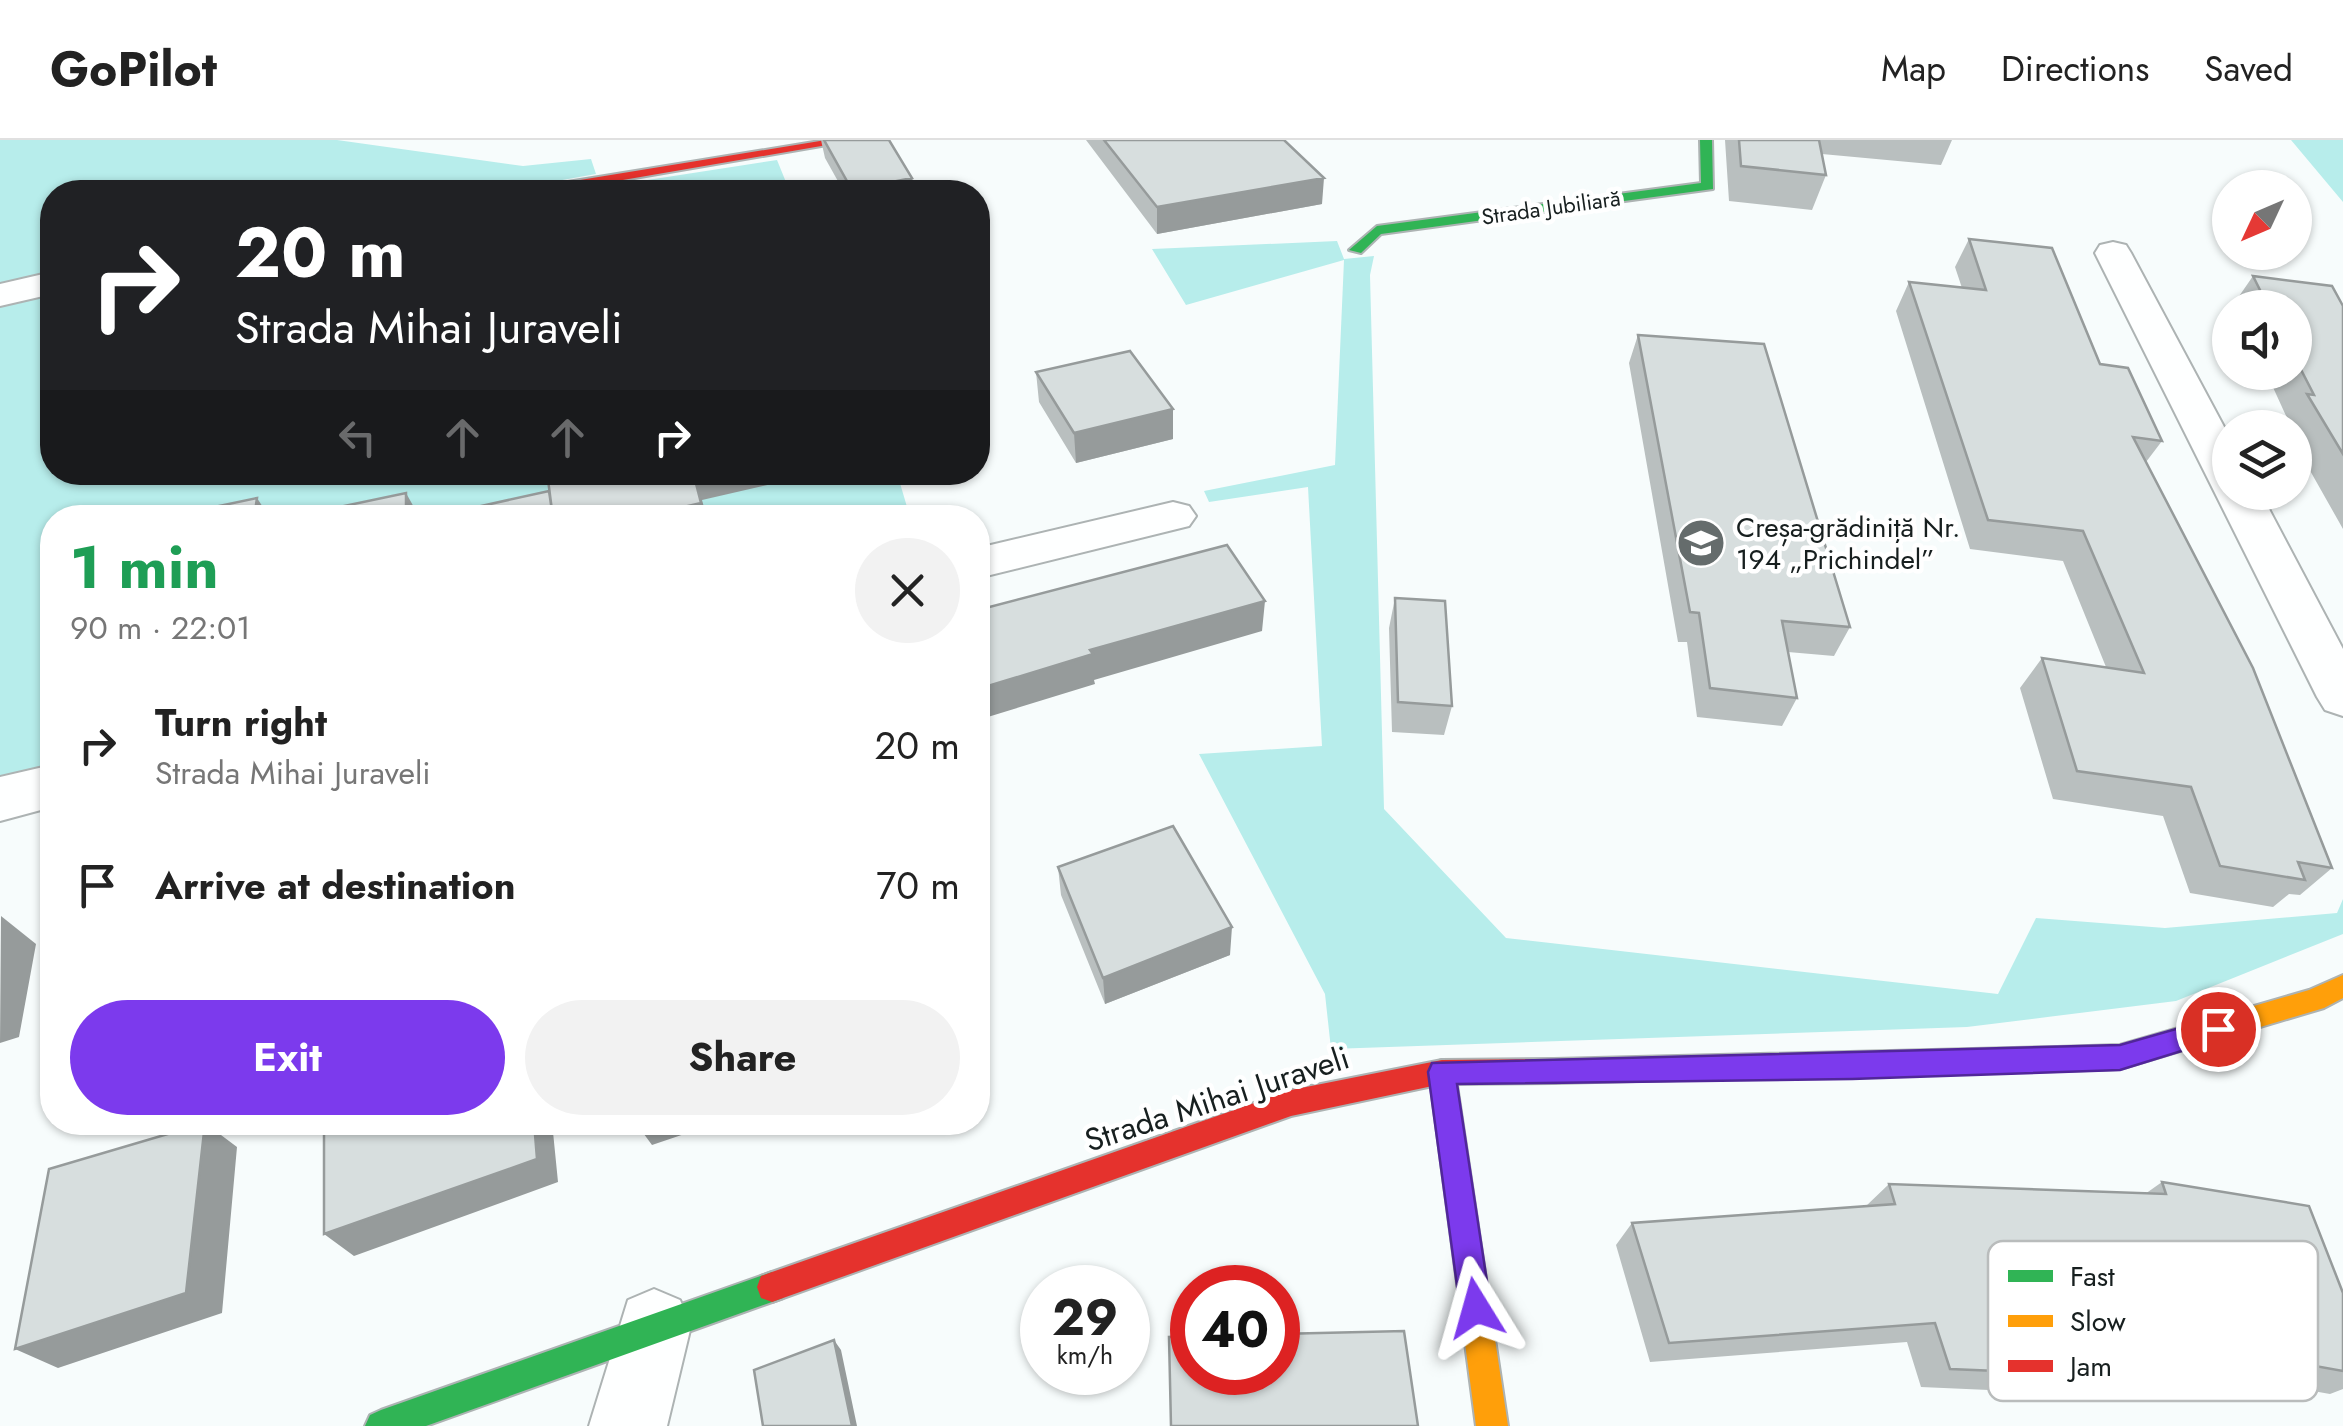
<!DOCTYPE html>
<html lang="en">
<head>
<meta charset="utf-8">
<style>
  body { margin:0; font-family:Jost,sans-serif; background:#f2f2f2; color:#222; height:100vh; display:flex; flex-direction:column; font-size:38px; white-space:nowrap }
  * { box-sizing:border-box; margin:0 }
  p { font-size:32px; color:#767676 }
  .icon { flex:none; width:55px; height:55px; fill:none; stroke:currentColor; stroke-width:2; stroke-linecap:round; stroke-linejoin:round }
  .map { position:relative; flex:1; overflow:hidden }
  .side { position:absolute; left:40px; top:365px; width:950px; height:630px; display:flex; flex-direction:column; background:#fff; border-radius:40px; box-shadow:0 2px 8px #0004 }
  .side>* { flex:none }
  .guide { position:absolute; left:40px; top:40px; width:950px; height:305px; border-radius:40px; box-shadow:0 2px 8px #0004; background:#202124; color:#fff; overflow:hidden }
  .needle { width:65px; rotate:226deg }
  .tools { position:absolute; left:2212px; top:30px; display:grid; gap:20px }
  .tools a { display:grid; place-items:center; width:100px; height:100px; border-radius:50%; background:#fff; box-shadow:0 2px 8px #0004; font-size:50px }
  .speed { position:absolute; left:1020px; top:1125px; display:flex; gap:20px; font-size:50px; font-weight:700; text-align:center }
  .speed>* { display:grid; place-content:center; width:130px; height:130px; border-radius:50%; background:#fff; box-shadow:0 2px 8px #0004; line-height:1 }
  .speed small { font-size:25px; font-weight:400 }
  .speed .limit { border:15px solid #d22; background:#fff; color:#111 }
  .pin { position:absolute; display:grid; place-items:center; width:85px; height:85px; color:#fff; margin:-42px; border:5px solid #fff; border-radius:50%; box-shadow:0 2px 10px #0007 }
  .me { position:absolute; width:110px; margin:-55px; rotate:352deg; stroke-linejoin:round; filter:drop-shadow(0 0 8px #0008) }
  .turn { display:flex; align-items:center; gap:35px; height:210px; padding:0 30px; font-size:45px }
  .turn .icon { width:130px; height:130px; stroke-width:2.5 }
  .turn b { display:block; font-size:70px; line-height:85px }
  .lanes { display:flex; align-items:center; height:95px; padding:0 30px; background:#0003; justify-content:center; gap:50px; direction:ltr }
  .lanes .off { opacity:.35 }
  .round { display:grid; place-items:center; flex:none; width:105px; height:105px; border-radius:52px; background:#f2f2f2 }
  .head { display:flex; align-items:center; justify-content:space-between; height:170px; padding:0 30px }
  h1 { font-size:60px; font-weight:700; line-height:75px; color:#1e9e55 }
  .cta { display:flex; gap:20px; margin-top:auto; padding:20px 30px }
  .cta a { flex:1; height:115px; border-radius:60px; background:#7c3aed; color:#fff; font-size:40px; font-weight:700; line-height:115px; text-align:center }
  .cta a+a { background:#f2f2f2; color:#222 }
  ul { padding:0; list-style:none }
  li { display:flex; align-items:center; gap:30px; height:140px; padding:0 30px }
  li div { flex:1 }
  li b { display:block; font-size:38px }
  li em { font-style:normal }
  header { display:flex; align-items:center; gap:60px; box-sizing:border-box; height:140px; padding:0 50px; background:#fff; border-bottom:2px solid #e0e0e0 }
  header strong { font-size:48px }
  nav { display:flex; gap:55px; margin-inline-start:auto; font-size:35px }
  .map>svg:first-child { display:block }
</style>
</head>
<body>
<header>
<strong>GoPilot</strong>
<nav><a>Map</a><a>Directions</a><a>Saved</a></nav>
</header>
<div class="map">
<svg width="2343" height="1286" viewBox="0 0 2343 1286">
  <rect width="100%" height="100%" fill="#f7fcfc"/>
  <!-- green -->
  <path fill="#b7edeb" d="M 0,0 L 337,0 L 523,26 L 591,19 L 596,34 L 496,52 L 52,52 L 52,136 L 0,147 Z
    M 2291,0 L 2343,0 L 2343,62 Z
    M 777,20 L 790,52 L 570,52 Z
    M 1337,101 L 1344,119 L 1374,116 L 1370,135 L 1384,669 L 1506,798 L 1998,854 L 2036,778 L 2165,788 L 2337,773 L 2343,759 L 2343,794 L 2176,861 L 1967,887 L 1331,909 L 1325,854 L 1199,614 L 1322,606 L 1308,347 L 1209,362 L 1204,351 L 1335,325 L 1344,120 L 1186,165 L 1152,109 Z
    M 52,151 L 52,332 L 897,333 L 910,377 L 52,378 L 52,630 L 0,642 L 0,161 Z"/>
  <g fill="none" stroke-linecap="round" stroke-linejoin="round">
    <!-- street casing -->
    <g stroke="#adb3b3" stroke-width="4">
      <path id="street" d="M 2113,102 L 2126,105 L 2131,113 L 2230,298 L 2230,352 L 2260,352 L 2343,509 L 2343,576 L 2325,570 L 2317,557 L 2095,113 L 2100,105 Z
        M 52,132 L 52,154 L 0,166 L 0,144 Z
        M 1173,362 L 1189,366 L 1196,376 L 1189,386 L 978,438 L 978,408 Z
        M 52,625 L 52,667 L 0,681 L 0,637 Z
        M 654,1149 L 680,1160 L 691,1186 L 667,1286 L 589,1286 L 628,1160 Z"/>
    </g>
    <!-- fast casing -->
    <g stroke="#adb3b3" stroke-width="4">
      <path id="fast" d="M 1700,0 L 1712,0 L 1713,49 L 1381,94 L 1361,113 L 1349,110 L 1377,86 L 1701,43 Z
        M 2057,907 L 2066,910 L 2070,919 L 2066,928 L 2057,931 L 1554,943 L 1545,940 L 1541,931 L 1545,922 L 1554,919 Z
        M 772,1132 L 783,1136 L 787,1147 L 783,1158 L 772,1162 L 426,1286 L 365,1286 L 370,1275 L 381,1270 Z"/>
    </g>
    <!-- slow casing -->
    <g stroke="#adb3b3" stroke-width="4">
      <path id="slow" d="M 2343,835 L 2343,858 L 2324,868 L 2120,929 L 2057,931 L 2048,928 L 2044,919 L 2048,910 L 2057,907 L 2120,905 L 2309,850 Z
        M 1442,920 L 1451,923 L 1455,932 L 1508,1286 L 1476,1286 L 1429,932 L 1433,923 Z"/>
    </g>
    <!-- jam casing -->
    <g stroke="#adb3b3" stroke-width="4">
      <path id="jam" d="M 826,0 L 856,0 L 553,52 L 524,52 L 531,48 Z
        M 1554,919 L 1563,922 L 1567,931 L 1563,940 L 1554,943 L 1442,944 L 1291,976 L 772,1162 L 761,1158 L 757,1147 L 761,1136 L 772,1132 L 1291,950 L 1442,920 Z"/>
    </g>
    <!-- street -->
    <use href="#street" fill="#feffff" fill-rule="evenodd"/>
    <!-- fast -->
    <use href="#fast" fill="#30b455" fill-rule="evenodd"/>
    <!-- slow -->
    <use href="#slow" fill="#ff9f0a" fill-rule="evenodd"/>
    <!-- jam -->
    <use href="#jam" fill="#e5322d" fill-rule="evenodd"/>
  </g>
  <!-- wall -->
  <path fill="#b9bfbf" d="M 821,0 L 889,0 L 912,38 L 915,52 L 844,52 L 825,18 Z
    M 1086,0 L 1284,0 L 1322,64 L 1157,94 Z
    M 1725,0 L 1952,0 L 1941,25 L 1822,14 L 1826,35 L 1812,70 L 1729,61 Z
    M 1969,99 L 2100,224 L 2162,301 L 2146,322 L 2332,728 L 2300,755 L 2289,754 L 2273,767 L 2190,753 L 2163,676 L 2053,659 L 2020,548 L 2042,518 L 2106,527 L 2063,421 L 1970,409 L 1896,171 L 1909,142 L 1962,148 L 1955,127 Z
    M 2253,136 L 2343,166 L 2343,389 L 2295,304 L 2295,288 L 2286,288 L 2283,284 L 2287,278 L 2266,232 L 2295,232 L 2295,168 L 2235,168 L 2233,165 Z
    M 1638,195 L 1850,487 L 1834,516 L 1788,512 L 1797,558 L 1782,586 L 1697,577 L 1687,502 L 1678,502 L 1629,223 Z
    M 1036,232 L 1173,269 L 1173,299 L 1076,323 L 1039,262 Z
    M 1395,458 L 1452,566 L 1444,595 L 1392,592 L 1389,488 Z
    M 1058,727 L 1230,815 L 1105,864 L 1061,755 Z
    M 2162,1042 L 2343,1153 L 2343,1249 L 2330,1254 L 2134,1219 L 2142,1237 L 2105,1255 L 1921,1247 L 1907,1202 L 1650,1222 L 1616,1105 L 1632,1083 L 1865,1067 L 1889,1044 L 2145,1054 Z"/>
  <!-- shaded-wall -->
  <path fill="#969b9b" d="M 912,38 L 915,52 L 853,52 L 852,50 Z
    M 1324,38 L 1322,64 L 1157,94 L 1157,67 Z
    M 1173,269 L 1173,299 L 1076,323 L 1074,293 Z
    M 693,332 L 824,332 L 702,360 L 707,378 L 636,378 Z
    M 406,353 L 420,378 L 406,378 Z
    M 257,358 L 270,378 L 254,378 Z
    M 1265,461 L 1262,491 L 1094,540 L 1095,544 L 978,580 L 978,549 L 1090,510 Z
    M 1,776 L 36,804 L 19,897 L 0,903 Z
    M 1232,787 L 1230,815 L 1105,864 L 1103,838 Z
    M 534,982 L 552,982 L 558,1042 L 354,1116 L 324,1094 Z
    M 635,982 L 717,982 L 717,983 L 652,1005 Z
    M 205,983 L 237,1007 L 222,1173 L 58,1228 L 15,1209 Z
    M 834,1200 L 841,1210 L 857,1286 L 852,1286 Z"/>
  <!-- building -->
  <path fill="#d7dede" stroke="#969b9b" stroke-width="2.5" d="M 824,0 L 889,0 L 912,38 L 852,50 Z
    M 1104,0 L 1284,0 L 1324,38 L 1157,67 Z
    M 1739,0 L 1819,0 L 1826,35 L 1741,26 Z
    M 1969,99 L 2052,108 L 2100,224 L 2128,228 L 2162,301 L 2133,297 L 2253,528 L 2332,728 L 2298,722 L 2305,740 L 2220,726 L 2191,647 L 2077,631 L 2042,518 L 2144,533 L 2083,391 L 1988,380 L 1909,142 L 1986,150 Z
    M 2253,136 L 2332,146 L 2343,166 L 2343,314 L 2307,254 L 2314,255 L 2295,218 L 2295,168 L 2269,168 Z
    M 1638,195 L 1764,204 L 1850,487 L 1782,481 L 1797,558 L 1710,548 L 1699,473 L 1690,472 Z
    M 1130,211 L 1173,269 L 1074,293 L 1036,232 Z
    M 547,332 L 693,332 L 701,363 L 636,378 L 553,378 Z
    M 549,351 L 553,378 L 427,378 Z
    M 406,353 L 406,378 L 287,378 Z
    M 257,358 L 254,378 L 162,378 Z
    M 1227,405 L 1265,461 L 1090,510 L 1093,514 L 978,549 L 978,470 Z
    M 1395,458 L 1445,461 L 1452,566 L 1398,562 Z
    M 1173,686 L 1232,787 L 1103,838 L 1058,727 Z
    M 324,982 L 534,982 L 537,1019 L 324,1094 Z
    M 205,983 L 186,1153 L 15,1209 L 49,1029 Z
    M 2162,1042 L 2309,1066 L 2343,1153 L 2343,1231 L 2122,1191 L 2142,1237 L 1950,1229 L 1935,1183 L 1669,1203 L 1632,1083 L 1895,1064 L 1889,1044 L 2166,1054 Z
    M 1404,1191 L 1418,1286 L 1171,1286 L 1169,1197 L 1192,1196 L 1192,1232 L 1278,1232 L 1278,1194 Z
    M 834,1200 L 852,1286 L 763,1286 L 754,1230 Z"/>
  <!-- route -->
  <path fill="#7c3aed" stroke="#51269a" stroke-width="2.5" d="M 2218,877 L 2227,880 L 2231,889 L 2227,897 L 2120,930 L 1852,939 L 1457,944 L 1491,1168 L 1486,1179 L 1476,1183 L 1465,1179 L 1460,1168 L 1428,932 L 1432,923 L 2120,905 Z"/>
  <!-- icons -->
  <defs>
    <g id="school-disc" transform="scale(2.5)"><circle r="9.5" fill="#656c6c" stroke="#fff"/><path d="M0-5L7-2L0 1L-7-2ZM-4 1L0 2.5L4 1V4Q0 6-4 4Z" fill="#fff"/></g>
  </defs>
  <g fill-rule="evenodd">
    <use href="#school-disc" x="1701" y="403"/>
  </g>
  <g text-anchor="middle" stroke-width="9" stroke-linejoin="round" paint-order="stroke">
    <!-- far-street labels -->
    <g font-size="22" fill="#171f1f" stroke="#fff">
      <text transform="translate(1551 67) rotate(-8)" y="8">Strada Jubiliară</text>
    </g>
    <!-- poi labels -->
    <g font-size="28" fill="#171f1f" stroke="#fff" text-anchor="start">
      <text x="1736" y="397">Creșa-grădiniță Nr.<tspan x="1736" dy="32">194 „Prichindel”</tspan></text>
    </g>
    <!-- near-street labels -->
    <g font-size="32" fill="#171f1f" stroke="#fff">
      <text transform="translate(1217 959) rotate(-18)" y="11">Strada Mihai Juraveli</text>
    </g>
  </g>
  <!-- legend -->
  <rect x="1988" y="1101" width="330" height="160" rx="15" fill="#fff" stroke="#b9bcbc" stroke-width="2.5"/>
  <rect x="2008" y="1130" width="45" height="12" fill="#30b455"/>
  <rect x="2008" y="1175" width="45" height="12" fill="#ff9f0a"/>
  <rect x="2008" y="1220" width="45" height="12" fill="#e5322d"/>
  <g font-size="28" fill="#171f1f">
    <text x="2070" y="1146">Fast</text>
    <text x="2070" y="1191">Slow</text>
    <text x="2070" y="1236">Jam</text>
  </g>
</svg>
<div class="tools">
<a><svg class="needle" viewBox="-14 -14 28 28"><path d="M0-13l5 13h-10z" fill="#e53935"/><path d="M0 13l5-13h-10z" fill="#767676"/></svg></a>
<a><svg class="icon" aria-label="sound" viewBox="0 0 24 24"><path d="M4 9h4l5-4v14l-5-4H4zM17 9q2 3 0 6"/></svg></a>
<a><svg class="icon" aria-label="layers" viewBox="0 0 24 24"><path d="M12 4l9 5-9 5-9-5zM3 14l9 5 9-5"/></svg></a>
</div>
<div class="speed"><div>29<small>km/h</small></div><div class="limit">40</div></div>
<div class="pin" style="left:2218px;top:889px;background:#d93025"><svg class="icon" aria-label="arrive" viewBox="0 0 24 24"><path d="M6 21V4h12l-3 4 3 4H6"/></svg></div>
<svg class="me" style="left:1476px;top:1168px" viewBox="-20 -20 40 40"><path d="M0-17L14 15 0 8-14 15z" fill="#7c3aed" stroke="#fff" stroke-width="4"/></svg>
<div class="guide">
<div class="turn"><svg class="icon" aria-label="right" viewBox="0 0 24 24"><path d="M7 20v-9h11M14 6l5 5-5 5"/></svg><div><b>20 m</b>Strada Mihai Juraveli</div></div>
<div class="lanes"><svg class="icon off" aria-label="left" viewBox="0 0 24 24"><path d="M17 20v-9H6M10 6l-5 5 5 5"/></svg><svg class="icon off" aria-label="ahead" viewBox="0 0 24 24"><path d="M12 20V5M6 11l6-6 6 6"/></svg><svg class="icon off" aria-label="ahead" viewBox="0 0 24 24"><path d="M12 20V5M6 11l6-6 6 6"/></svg><svg class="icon" aria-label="right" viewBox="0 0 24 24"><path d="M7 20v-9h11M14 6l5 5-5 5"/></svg></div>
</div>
<section class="side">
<div class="head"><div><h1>1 min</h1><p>90 m · 22:01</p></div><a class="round"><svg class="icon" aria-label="close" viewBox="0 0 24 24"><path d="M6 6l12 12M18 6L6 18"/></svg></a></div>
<ul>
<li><svg class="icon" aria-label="right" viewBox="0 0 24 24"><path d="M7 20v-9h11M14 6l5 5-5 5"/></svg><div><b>Turn right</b><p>Strada Mihai Juraveli</p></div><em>20 m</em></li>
<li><svg class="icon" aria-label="arrive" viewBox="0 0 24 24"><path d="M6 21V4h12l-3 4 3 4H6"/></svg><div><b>Arrive at destination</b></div><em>70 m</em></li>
</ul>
<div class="cta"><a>Exit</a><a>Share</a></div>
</section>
</div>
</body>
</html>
